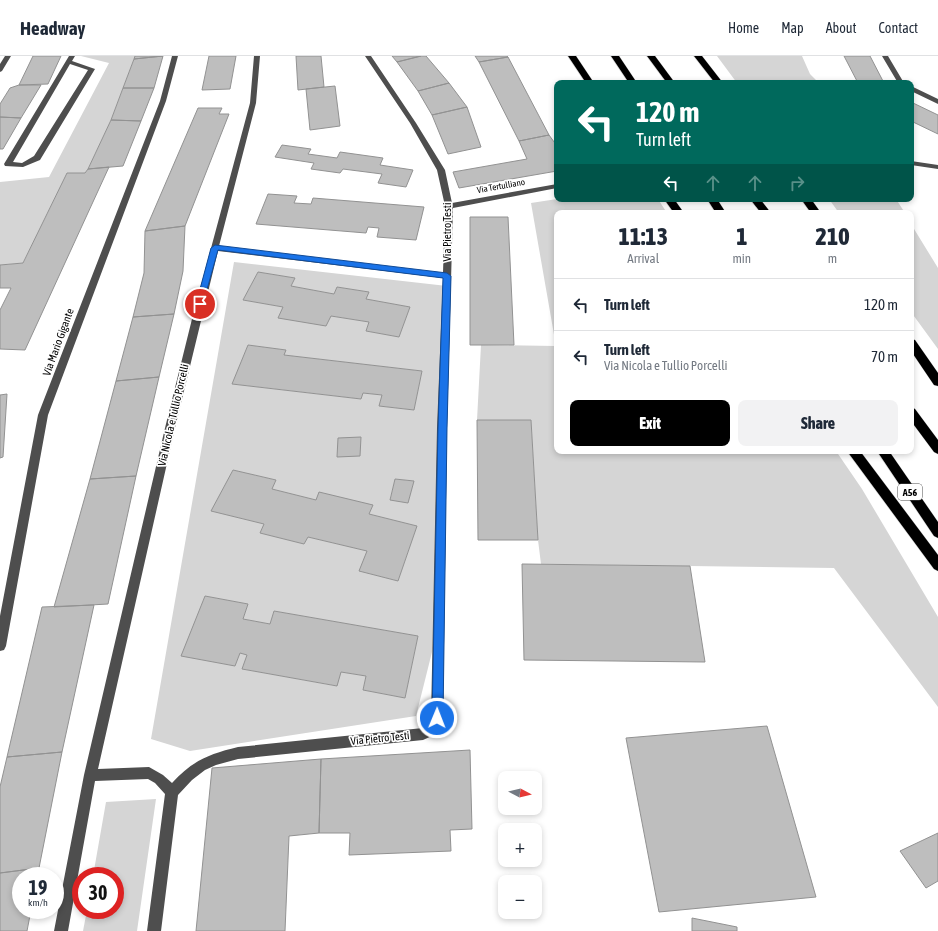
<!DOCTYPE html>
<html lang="en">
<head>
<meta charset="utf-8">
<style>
  body { margin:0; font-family:"Asap Condensed",sans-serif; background:#f2f2f3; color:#1f2937; height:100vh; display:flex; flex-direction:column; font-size:15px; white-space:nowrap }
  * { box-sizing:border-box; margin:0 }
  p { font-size:13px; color:#747a83 }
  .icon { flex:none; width:22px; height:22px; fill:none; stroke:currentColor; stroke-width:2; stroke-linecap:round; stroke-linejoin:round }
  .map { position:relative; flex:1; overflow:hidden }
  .drawer { position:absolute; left:554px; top:154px; width:360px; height:244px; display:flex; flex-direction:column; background:#fff; border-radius:8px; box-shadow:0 2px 6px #0003 }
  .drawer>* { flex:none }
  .banner { position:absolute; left:554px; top:24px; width:360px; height:122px; border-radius:8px; box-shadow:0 2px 6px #0003; background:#00695c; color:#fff; overflow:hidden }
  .needle { width:26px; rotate:97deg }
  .fabs { position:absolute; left:498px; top:715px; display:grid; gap:8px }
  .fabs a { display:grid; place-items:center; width:44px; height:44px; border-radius:8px; background:#fff; box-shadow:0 2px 6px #0003; font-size:20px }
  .speed { position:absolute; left:12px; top:811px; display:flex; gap:8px; font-size:20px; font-weight:700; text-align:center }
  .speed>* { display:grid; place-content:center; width:52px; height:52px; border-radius:50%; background:#fff; box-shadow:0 2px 6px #0003; line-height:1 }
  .speed small { font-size:10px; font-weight:400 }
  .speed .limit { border:6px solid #d22; background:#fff; color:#111 }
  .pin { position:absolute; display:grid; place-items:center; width:34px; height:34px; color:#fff; margin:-17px; border:2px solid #fff; border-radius:50%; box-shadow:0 1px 4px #0007 }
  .me { position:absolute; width:44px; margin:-22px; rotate:1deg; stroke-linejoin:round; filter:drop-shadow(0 0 3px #0008) }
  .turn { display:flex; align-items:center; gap:14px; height:84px; padding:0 16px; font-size:18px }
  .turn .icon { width:52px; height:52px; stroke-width:2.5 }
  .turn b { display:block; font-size:28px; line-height:34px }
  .lanes { display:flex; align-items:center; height:38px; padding:0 16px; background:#0003; justify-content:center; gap:20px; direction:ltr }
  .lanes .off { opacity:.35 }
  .eta { display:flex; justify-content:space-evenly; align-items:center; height:68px; text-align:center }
  .eta b { font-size:24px; font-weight:800; line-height:28px }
  .primary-button { display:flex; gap:8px; margin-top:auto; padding:8px 16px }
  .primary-button a { flex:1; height:46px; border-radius:8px; background:#000; color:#fff; font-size:16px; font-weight:800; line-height:46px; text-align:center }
  .primary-button a+a { background:#f2f2f3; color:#1f2937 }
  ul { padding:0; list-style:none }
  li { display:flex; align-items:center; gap:12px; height:52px; padding:0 16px; border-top:1px solid #e0e1e3 }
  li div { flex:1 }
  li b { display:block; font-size:15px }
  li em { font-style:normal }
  header { display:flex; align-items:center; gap:24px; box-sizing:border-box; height:56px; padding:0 20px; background:#fff; border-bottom:1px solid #e0e1e3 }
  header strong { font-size:19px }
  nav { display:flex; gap:22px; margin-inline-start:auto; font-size:14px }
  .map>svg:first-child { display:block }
</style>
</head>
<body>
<header>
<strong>Headway</strong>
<nav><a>Home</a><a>Map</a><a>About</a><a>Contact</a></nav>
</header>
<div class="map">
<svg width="938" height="875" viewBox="0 0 938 875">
  <rect width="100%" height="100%" fill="#fff"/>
  <!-- green -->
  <path fill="#d5d5d5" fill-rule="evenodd" d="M 81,0 L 135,0 L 111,64 L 88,113 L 85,117 L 67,118 L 23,207 L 0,209 L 0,126 L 49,121 L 109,7 Z
    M 717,0 L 802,0 L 810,18 L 819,27 L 737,27 Z
    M 557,143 L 658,143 L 667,157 L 557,157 L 557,395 L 836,395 L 862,433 L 938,561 L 938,651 L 834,512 L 541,508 L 538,484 L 531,364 L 477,364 L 481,289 L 556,290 L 531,147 Z
    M 829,143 L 896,143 L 905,157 L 839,157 Z
    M 911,168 L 938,212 L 938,293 L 911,256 Z
    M 234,206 L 447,230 L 439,568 L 416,660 L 190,695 L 151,683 ZM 258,216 L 295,222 L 291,230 L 334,238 L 337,231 L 369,236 L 366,243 L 410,251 L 399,281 L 366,275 L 369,266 L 331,260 L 278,262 L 283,251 L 243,244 ZM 248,289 L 285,294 L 284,299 L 422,315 L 414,354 L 379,350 L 382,339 L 363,337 L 361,343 L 233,328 ZM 233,414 L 276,424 L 272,433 L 316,444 L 373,449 L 369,458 L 417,470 L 398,525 L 360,515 L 367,495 L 308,481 L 304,488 L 260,477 L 264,468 L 212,455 ZM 395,423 L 414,425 L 408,447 L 390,443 ZM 205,540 L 248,548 L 243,563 L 270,568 L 274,555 L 418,580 L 405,642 L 363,634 L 366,620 L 341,616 L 336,630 L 242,613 L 247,599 L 240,597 L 235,610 L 182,600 Z
    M 156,743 L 137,875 L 83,875 L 87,854 L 115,854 L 115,820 L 93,820 L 106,746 Z"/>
  <!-- building -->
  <path fill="#bebebe" stroke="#929292" d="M 33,0 L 61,0 L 48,28 L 19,29 Z
    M 135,0 L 163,0 L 134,3 Z
    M 163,0 L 154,32 L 123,32 L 134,3 Z
    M 209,0 L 236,0 L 230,33 L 202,34 Z
    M 296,0 L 321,0 L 324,31 L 298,34 Z
    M 392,0 L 421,0 L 397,6 Z
    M 421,0 L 426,0 L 449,27 L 418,35 L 397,6 Z
    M 475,0 L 507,0 L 508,1 L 479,6 Z
    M 844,0 L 870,0 L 884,27 L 858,27 Z
    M 508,1 L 549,79 L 519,85 L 479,6 Z
    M 449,27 L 467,51 L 432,59 L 418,35 Z
    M 19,29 L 41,29 L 21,62 L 0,61 L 0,48 L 10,32 Z
    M 335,30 L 340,70 L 310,74 L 306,33 Z
    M 123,32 L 154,32 L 141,65 L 111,64 Z
    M 911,46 L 938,59 L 938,78 L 911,65 Z
    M 467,51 L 481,91 L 448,98 L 432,59 Z
    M 198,52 L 222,52 L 219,58 L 229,58 L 185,170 L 145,175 Z
    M 0,61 L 21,62 L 3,93 L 0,93 Z
    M 111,64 L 141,65 L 123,110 L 88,113 Z
    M 549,79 L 557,90 L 557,115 L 459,132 L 453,116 L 527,103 L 519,85 Z
    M 282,89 L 311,93 L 308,98 L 337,102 L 340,96 L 383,102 L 380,109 L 413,114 L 406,131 L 378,127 L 382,118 L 343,113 L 340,117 L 311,113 L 314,107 L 275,101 Z
    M 109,111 L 25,294 L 0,293 L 0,254 L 11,232 L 0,232 L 0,209 L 23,207 L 67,117 L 85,117 L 88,113 Z
    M 268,138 L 297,140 L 294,147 L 311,148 L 313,142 L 424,151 L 416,184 L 377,181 L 379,172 L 368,171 L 366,177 L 256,168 Z
    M 470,161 L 508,161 L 514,289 L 470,289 Z
    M 185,170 L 183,215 L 174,258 L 133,261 L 144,217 L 145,175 Z
    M 258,216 L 295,222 L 291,230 L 334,238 L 337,231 L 369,236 L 366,243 L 410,251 L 399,281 L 366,275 L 369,266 L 331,260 L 326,270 L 278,262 L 283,251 L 243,244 Z
    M 174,258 L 159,321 L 116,325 L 133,261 Z
    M 248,289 L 286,294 L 284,299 L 422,315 L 414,354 L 379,350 L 382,339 L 363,337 L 361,343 L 232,328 Z
    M 159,321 L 136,420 L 90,423 L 116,325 Z
    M 7,338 L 3,401 L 0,402 L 0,339 Z
    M 477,364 L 531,364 L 538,484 L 478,484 Z
    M 361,381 L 360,400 L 337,401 L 338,382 Z
    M 233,414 L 276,424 L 272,433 L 316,444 L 319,436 L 373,449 L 369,458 L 417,470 L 398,525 L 359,515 L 367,495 L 308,481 L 304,488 L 260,477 L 264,468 L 211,455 Z
    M 136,420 L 108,548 L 54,551 L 90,423 Z
    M 395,423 L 414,425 L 408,447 L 390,444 Z
    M 522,508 L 690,510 L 705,606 L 524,604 Z
    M 205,540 L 248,548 L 243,563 L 270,568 L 274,555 L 418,580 L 405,642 L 363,634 L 366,620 L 341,616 L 337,630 L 242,613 L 247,599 L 240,597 L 235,610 L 181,600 Z
    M 94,549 L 62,696 L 7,701 L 42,551 Z
    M 767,670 L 816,841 L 659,856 L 626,682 Z
    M 470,694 L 472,773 L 450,774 L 451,795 L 349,799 L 350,777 L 319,777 L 321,703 Z
    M 62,696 L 39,812 L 0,817 L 0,731 L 7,701 Z
    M 321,703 L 319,777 L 289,780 L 285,875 L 196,875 L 212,712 Z
    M 938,777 L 938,825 L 926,832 L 900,795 Z
    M 39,812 L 37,820 L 21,820 L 21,854 L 31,854 L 27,875 L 0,875 L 0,817 Z
    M 692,862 L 737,871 L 737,875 L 692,875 Z"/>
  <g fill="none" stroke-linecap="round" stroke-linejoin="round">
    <!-- highway casing -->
    <g stroke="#dbdbdb" stroke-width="1">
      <path id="highway" d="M 568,0 L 576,0 L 594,27 L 586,27 Z
        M 611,0 L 619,0 L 637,27 L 629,27 Z
        M 647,0 L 655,0 L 675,27 L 667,27 Z
        M 694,0 L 702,0 L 723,27 L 715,27 Z
        M 664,143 L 674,143 L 684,157 L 674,157 Z
        M 707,143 L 717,143 L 726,157 L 716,157 Z
        M 750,143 L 760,143 L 771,157 L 761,157 Z
        M 801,143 L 811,143 L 821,157 L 811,157 Z
        M 911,283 L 915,284 L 938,317 L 938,330 L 934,329 L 911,295 Z
        M 911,351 L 915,353 L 938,384 L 938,398 L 934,396 L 911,365 Z
        M 847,395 L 860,395 L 938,499 L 938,515 L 934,513 Z
        M 877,395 L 889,395 L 938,466 L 938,482 L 934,480 Z"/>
    </g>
    <!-- minor -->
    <path fill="#4e4e4e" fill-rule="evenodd" d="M 5,0 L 11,0 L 2,15 L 0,16 L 0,8 Z
      M 69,0 L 75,0 L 72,5 L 95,13 L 40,104 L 23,111 L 5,110 L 4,108 ZM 70,8 L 88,14 L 34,100 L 22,107 L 13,106 Z
      M 172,0 L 178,0 L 166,45 L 48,359 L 6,590 L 4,594 L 0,595 L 0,560 L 38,359 L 160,45 Z
      M 254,0 L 260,0 L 256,47 L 219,190 L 443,217 L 445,150 L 437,114 L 410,67 L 365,0 L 371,0 L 416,67 L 445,114 L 452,147 L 557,128 L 557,132 L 453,152 L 447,372 L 443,662 L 434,679 L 423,684 L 238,703 L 216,709 L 205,714 L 192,724 L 178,739 L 161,875 L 147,875 L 165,738 L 155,727 L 148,723 L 95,725 L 68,875 L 54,875 L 84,719 L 165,372 L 192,263 L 250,47 ZM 218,195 L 443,222 L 437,372 L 431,661 L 426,671 L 423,672 L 238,691 C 209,698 192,705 172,727 L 163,719 L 149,711 L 98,713 L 175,372 Z
      M 882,0 L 888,0 L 904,27 L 898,27 Z
      M 911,30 L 938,43 L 938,48 L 911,35 Z
      M 911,105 L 938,109 L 938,113 L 911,109 Z"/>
    <!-- highway -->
    <use href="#highway" fill="#000" fill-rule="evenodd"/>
  </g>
  <!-- route -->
  <path fill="#1a73e8" stroke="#114b97" d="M 215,189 L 447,217 L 451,220 L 447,372 L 443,662 L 441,666 L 437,667 L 434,666 L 432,662 L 438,372 L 443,222 L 218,194 L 203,248 L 200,251 L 196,248 L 211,192 Z"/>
  <g text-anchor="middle" stroke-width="3.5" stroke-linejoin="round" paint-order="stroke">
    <!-- far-street labels -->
    <g font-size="9" fill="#000" stroke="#fff">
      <text transform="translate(501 130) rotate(-10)" y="3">Via Tertulliano</text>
    </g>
    <!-- shield labels -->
    <rect fill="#fff" stroke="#4c4c4c" stroke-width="1" x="898" y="428" width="24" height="16" rx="3"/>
    <g font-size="10" font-weight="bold" fill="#000">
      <text x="910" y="440">A56</text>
    </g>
    <!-- street labels -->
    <g font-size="11" fill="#000" stroke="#fff">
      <text transform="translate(447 176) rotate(-90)" y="4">Via Pietro Testi</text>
      <text transform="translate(58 286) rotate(-70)" y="4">Via Mario Gigante</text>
      <text transform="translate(173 359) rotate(-77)" y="4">Via Nicola e Tullio Porcelli</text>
      <text transform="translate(380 682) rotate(-6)" y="4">Via Pietro Testi</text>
    </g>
  </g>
</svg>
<div class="fabs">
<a><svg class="needle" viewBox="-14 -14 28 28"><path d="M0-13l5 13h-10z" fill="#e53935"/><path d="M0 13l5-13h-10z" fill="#747a83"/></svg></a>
<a>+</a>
<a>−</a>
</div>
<div class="speed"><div>19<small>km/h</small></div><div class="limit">30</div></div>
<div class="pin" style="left:200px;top:248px;background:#d93025"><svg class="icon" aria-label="arrive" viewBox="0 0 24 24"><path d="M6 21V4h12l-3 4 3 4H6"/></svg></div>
<svg class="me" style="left:437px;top:662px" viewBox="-20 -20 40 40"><circle r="17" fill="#1a73e8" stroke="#fff" stroke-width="3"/><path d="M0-11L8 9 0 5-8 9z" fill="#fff"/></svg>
<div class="banner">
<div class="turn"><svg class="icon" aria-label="left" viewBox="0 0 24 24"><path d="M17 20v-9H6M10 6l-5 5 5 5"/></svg><div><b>120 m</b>Turn left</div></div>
<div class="lanes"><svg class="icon" aria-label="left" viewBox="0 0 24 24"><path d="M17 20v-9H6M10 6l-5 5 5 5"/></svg><svg class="icon off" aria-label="ahead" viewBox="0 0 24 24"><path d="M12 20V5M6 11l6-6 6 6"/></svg><svg class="icon off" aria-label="ahead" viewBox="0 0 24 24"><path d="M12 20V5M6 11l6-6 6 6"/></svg><svg class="icon off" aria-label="right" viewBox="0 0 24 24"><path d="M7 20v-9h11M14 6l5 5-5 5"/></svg></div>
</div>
<section class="drawer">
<div class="eta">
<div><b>11:13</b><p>Arrival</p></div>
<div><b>1</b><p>min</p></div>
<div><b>210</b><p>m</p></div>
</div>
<ul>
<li><svg class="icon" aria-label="left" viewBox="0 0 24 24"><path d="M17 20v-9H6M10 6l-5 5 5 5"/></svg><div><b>Turn left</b></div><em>120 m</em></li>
<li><svg class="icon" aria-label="left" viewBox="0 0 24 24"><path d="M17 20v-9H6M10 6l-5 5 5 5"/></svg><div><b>Turn left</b><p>Via Nicola e Tullio Porcelli</p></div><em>70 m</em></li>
</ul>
<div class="primary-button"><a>Exit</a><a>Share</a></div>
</section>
</div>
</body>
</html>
